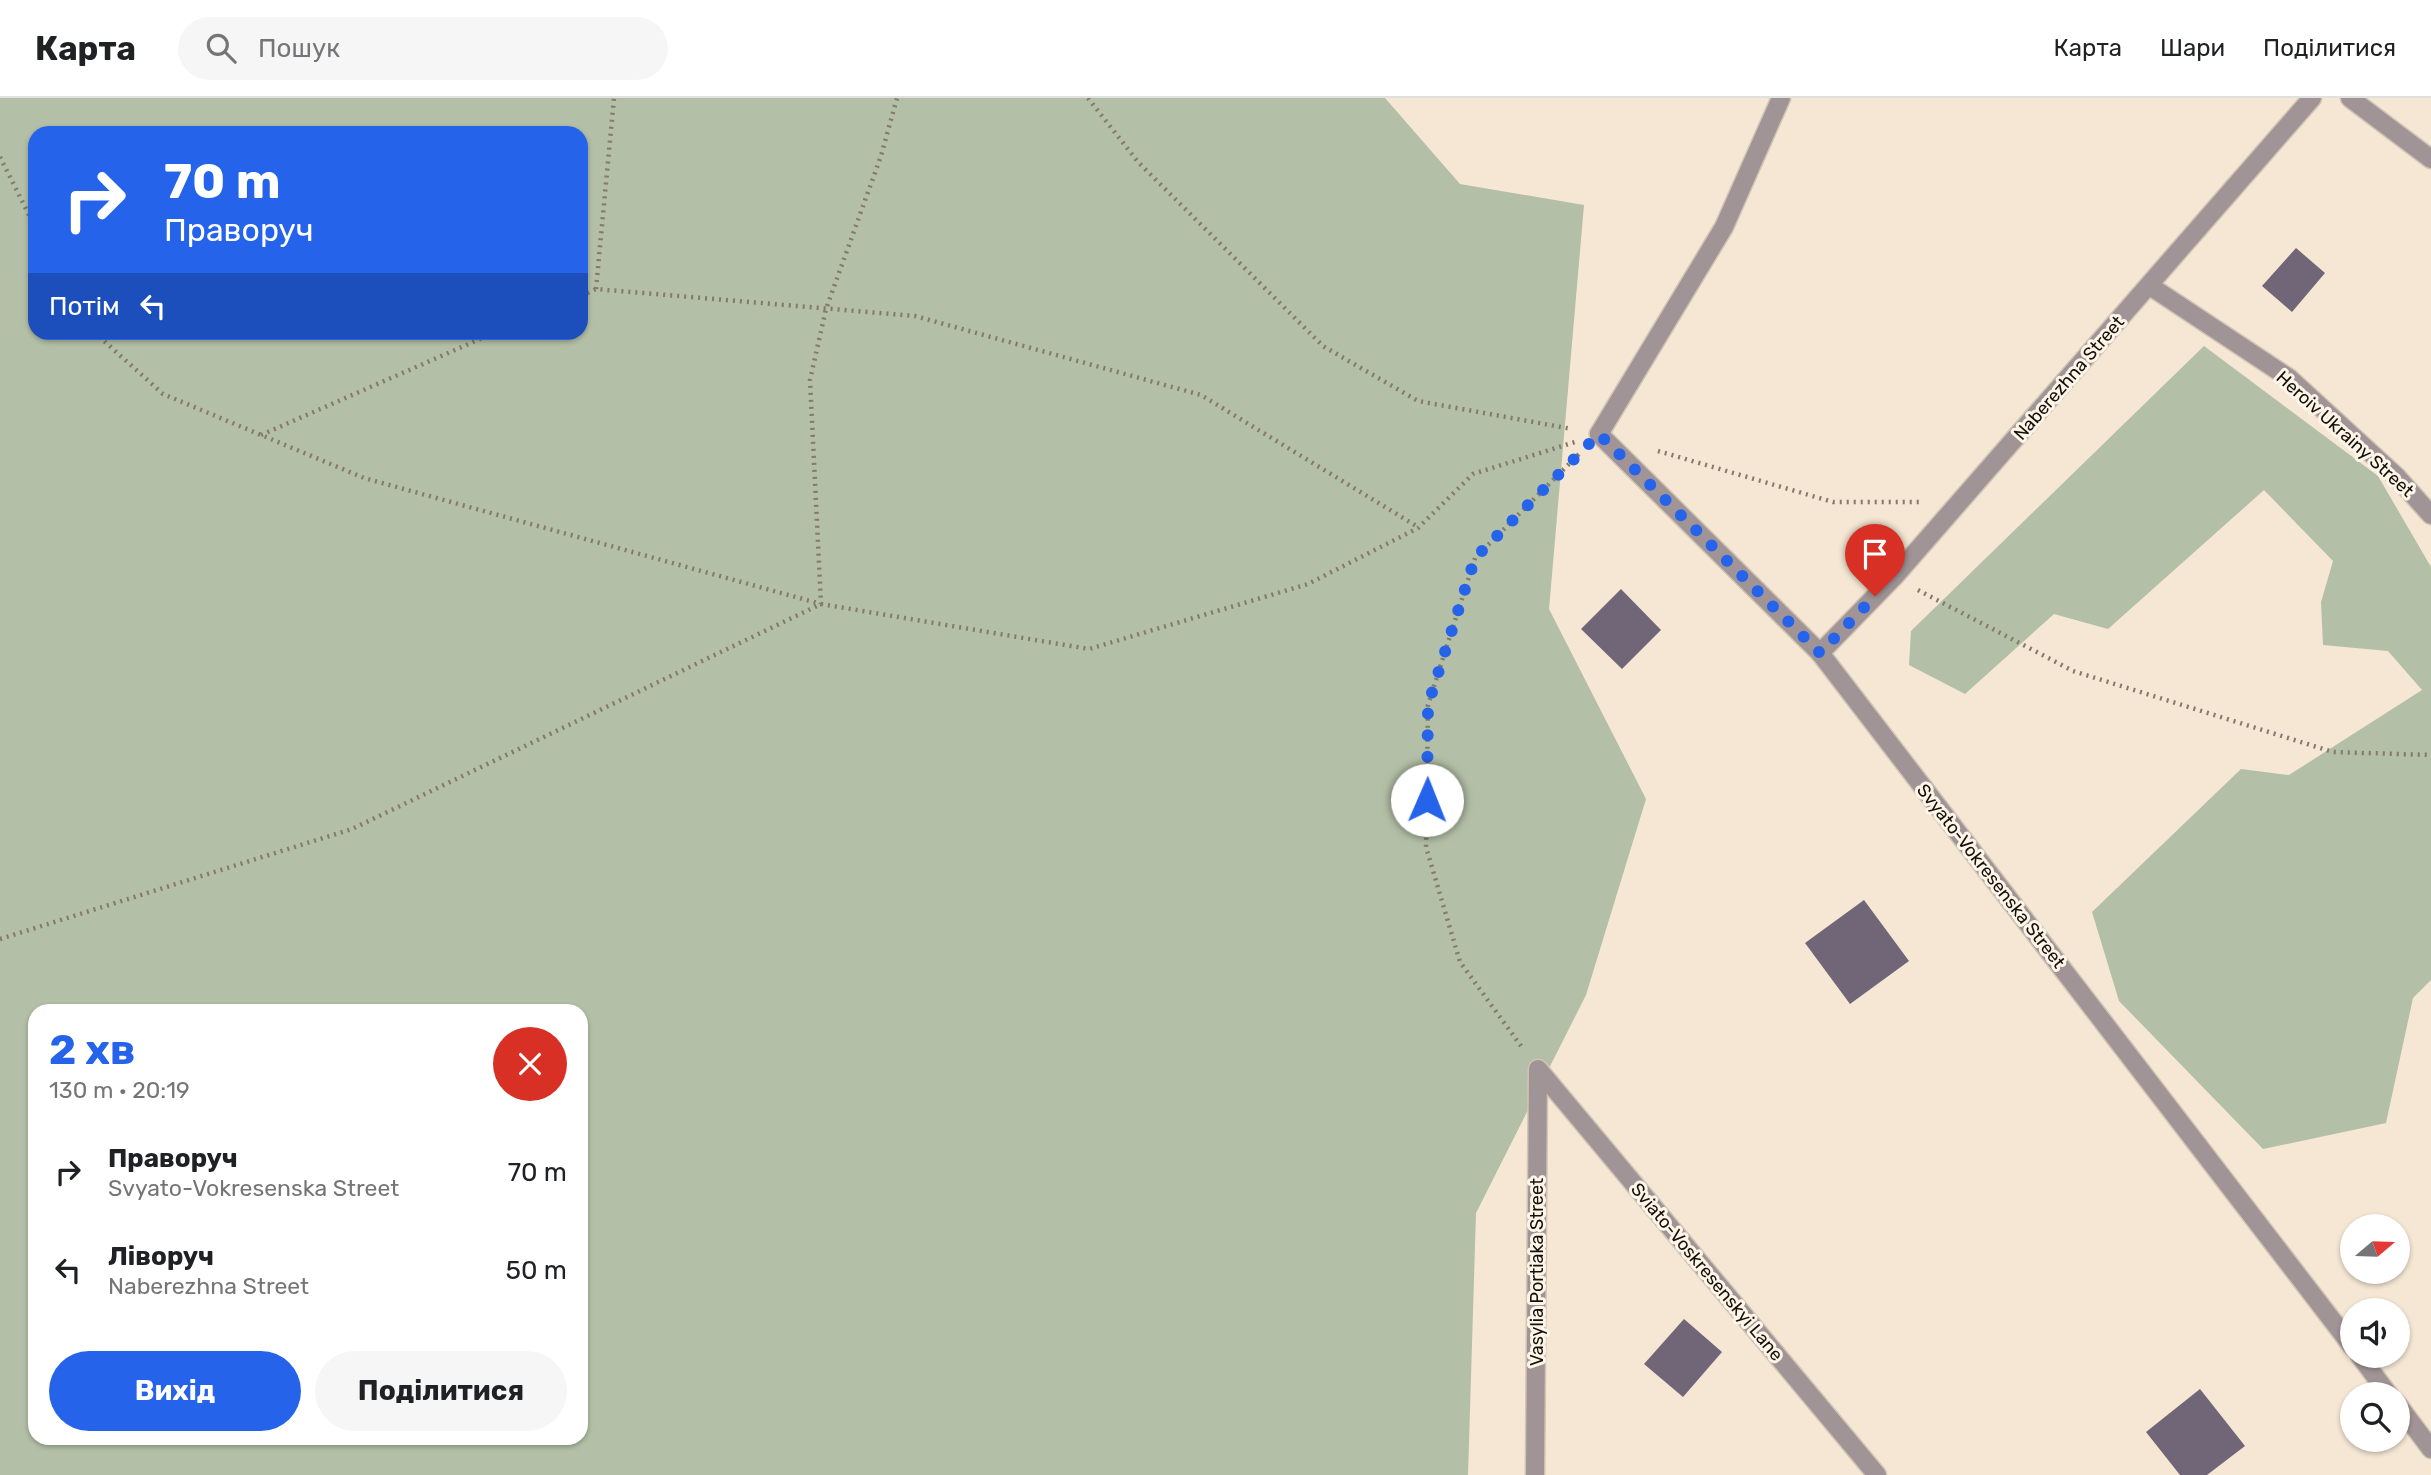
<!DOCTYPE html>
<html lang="uk">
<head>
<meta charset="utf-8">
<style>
  body { margin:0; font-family:Rubik,sans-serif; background:#f6f6f6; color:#202124; height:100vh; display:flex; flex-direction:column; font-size:26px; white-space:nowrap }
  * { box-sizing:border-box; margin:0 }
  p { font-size:23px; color:#757577 }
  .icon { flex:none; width:38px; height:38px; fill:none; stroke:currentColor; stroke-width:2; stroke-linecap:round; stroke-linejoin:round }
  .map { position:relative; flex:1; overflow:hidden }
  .drawer { position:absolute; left:28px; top:906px; width:560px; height:441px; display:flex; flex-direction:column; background:#fff; border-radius:21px; box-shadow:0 2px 5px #0004 }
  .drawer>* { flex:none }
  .banner { position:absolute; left:28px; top:28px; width:560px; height:214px; border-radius:21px; box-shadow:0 2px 5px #0004; background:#2563eb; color:#fff; overflow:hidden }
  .needle { width:46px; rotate:71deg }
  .fabs { position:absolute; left:2340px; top:1116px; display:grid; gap:14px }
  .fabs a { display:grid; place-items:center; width:70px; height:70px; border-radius:50%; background:#fff; box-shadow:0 2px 5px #0004; font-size:35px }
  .pin { position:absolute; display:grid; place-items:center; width:60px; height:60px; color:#fff; margin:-72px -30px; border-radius:50% 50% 50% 0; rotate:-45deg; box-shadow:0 0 7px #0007 }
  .pin .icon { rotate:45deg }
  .me { position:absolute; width:77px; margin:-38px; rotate:1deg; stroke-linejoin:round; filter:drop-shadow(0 0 5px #0008) }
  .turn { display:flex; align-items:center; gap:24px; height:147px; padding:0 21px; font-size:32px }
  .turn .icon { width:91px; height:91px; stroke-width:2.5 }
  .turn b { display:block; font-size:49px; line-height:60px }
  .then { display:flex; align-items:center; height:66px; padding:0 21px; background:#0003; gap:14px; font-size:26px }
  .round { display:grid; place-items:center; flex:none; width:74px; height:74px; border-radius:37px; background:#f6f6f6 }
  .head { display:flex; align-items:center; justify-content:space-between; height:119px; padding:0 21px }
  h1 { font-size:42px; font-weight:700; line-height:52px; color:#2563eb }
  .cta { display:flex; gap:14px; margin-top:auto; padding:14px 21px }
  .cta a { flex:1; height:80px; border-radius:42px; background:#2563eb; color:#fff; font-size:28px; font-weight:700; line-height:80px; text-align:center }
  .cta a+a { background:#f6f6f6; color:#202124 }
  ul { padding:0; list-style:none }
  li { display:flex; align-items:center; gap:21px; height:98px; padding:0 21px }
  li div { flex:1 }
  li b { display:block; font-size:26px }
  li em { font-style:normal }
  header { display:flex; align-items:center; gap:42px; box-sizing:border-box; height:98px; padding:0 35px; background:#fff; border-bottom:2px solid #e0e0e0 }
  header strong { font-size:33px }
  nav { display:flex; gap:38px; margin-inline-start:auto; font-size:24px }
  .search { width:490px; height:63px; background:#f6f6f6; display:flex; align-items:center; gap:18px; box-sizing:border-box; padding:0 24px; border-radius:38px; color:#757577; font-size:26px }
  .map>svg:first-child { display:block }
</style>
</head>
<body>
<header>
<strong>Карта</strong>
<div class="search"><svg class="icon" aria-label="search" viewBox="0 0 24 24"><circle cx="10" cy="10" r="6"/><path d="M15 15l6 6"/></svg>Пошук</div>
<nav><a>Карта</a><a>Шари</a><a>Поділитися</a></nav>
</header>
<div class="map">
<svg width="2431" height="1377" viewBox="0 0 2431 1377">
  <rect width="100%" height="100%" fill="#f5e7d4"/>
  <!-- green -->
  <path fill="#b3bfa6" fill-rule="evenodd" d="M 0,0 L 1385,0 L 1460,86 L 1584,107 L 1549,511 L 1646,701 L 1586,897 L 1476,1115 L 1468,1377 L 0,1377 ZM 35,35 L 581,35 L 581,234 L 35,234 ZM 35,914 L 581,914 L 581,1340 L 35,1340 Z
    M 2204,248 L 2378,378 L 2431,469 L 2431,882 L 2413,900 L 2386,1025 L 2263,1051 L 2119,903 L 2092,814 L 2241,671 L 2289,677 L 2422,592 L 2388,553 L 2323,547 L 2321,504 L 2333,463 L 2264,392 L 2108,531 L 2054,516 L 1965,596 L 1909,567 L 1911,533 Z"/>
  <!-- building -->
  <path fill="#716678" d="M 2296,150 L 2325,175 L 2292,214 L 2262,188 Z
    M 1621,491 L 1661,532 L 1622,571 L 1581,531 Z
    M 1864,802 L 1909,863 L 1850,906 L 1805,845 Z
    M 1684,1221 L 1722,1254 L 1683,1299 L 1644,1266 Z
    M 2200,1291 L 2245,1348 L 2207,1377 L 2180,1377 L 2146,1334 Z"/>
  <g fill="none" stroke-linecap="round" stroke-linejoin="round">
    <!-- minor casing -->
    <g stroke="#d1c5b4" stroke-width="21">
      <path id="minor" d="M 2350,0 L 2431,61
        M 2150,188 L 2289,280 L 2397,379 L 2431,417
        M 1599,336 L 1724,129 L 1781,0
        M 1820,555 L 1894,479 L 2312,0
        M 1538,971 L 1877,1377
        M 1535,1377 L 1538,971"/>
    </g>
    <!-- tertiary casing -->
    <g stroke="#d1c5b4" stroke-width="21">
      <path id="tertiary" d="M 1599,336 L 1820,555 L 2352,1248
        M 2360,1258 L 2389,1297
        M 2398,1307 L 2431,1351"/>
    </g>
    <!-- path -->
    <path stroke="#83796d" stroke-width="4.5" stroke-dasharray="2 5" stroke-linecap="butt" d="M 1088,0 L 1138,64 L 1323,248 L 1418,303 L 1572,331
      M 0,59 L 35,129
      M 596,191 L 614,0
      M 581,198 L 596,191 L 915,218 L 1201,297 L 1418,429
      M 94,234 L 163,296 L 364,380 L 821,506 L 810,282 L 826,211 L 881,58 L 897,0
      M 261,337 L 496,234
      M 1658,353 L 1833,404 L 1922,404
      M 1918,492 L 2073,573 L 2333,654 L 2431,657
      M 0,841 L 352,731 L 821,506 L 1089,551 L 1308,486 L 1418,430 L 1473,376 L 1575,344
      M 1521,948 L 1460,864 L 1426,749 L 1428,607 L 1475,460 L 1579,356"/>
    <!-- minor -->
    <use href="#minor" stroke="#a09496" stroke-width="18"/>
    <!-- tertiary -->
    <use href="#tertiary" stroke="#a09496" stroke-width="18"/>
  </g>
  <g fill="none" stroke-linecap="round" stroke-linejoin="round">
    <!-- route -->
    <path stroke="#2563eb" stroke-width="12" stroke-dasharray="0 21.6" d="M 1427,702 L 1428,607 L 1475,460 L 1599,336 L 1820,555 L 1875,498"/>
  </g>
  <g text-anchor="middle" stroke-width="6" stroke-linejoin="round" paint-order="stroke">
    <!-- street labels -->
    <g font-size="18" fill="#15100a" stroke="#fef5e9">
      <text transform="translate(2069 280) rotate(-49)" y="6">Naberezhna Street</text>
      <text transform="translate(2345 336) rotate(42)" y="6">Heroiv Ukrainy Street</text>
      <text transform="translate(1991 778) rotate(52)" y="6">Svyato-Vokresenska Street</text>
      <text transform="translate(1537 1174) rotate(-90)" y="6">Vasylia Portiaka Street</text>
      <text transform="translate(1707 1174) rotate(50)" y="6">Sviato-Voskresenskyi Lane</text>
    </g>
  </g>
</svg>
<div class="fabs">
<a><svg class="needle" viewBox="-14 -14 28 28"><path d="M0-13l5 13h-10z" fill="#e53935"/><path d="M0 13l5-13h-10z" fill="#757577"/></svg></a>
<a><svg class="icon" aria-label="sound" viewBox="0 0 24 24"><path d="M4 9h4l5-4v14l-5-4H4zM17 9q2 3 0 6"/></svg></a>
<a><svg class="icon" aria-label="search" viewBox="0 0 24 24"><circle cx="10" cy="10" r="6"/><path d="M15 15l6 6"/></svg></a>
</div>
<div class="pin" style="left:1875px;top:498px;background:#d93025"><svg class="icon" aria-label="arrive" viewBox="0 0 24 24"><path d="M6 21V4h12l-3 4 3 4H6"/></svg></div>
<svg class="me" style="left:1427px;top:702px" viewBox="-20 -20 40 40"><circle r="19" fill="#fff"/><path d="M0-13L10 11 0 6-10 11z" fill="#2563eb"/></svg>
<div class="banner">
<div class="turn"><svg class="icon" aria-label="right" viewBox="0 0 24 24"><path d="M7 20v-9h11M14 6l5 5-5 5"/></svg><div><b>70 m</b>Праворуч</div></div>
<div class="then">Потім<svg class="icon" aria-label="left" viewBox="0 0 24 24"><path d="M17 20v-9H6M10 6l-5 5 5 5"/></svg></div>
</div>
<section class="drawer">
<div class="head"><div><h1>2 хв</h1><p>130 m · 20:19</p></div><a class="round" style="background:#d93025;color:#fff"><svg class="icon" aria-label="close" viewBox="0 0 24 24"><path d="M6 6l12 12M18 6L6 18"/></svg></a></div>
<ul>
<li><svg class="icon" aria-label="right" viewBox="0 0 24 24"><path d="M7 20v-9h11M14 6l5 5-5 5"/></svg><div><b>Праворуч</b><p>Svyato-Vokresenska Street</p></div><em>70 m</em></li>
<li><svg class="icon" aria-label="left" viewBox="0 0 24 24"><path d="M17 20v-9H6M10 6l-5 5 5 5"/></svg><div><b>Ліворуч</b><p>Naberezhna Street</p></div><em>50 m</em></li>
</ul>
<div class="cta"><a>Вихід</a><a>Поділитися</a></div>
</section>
</div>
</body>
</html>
